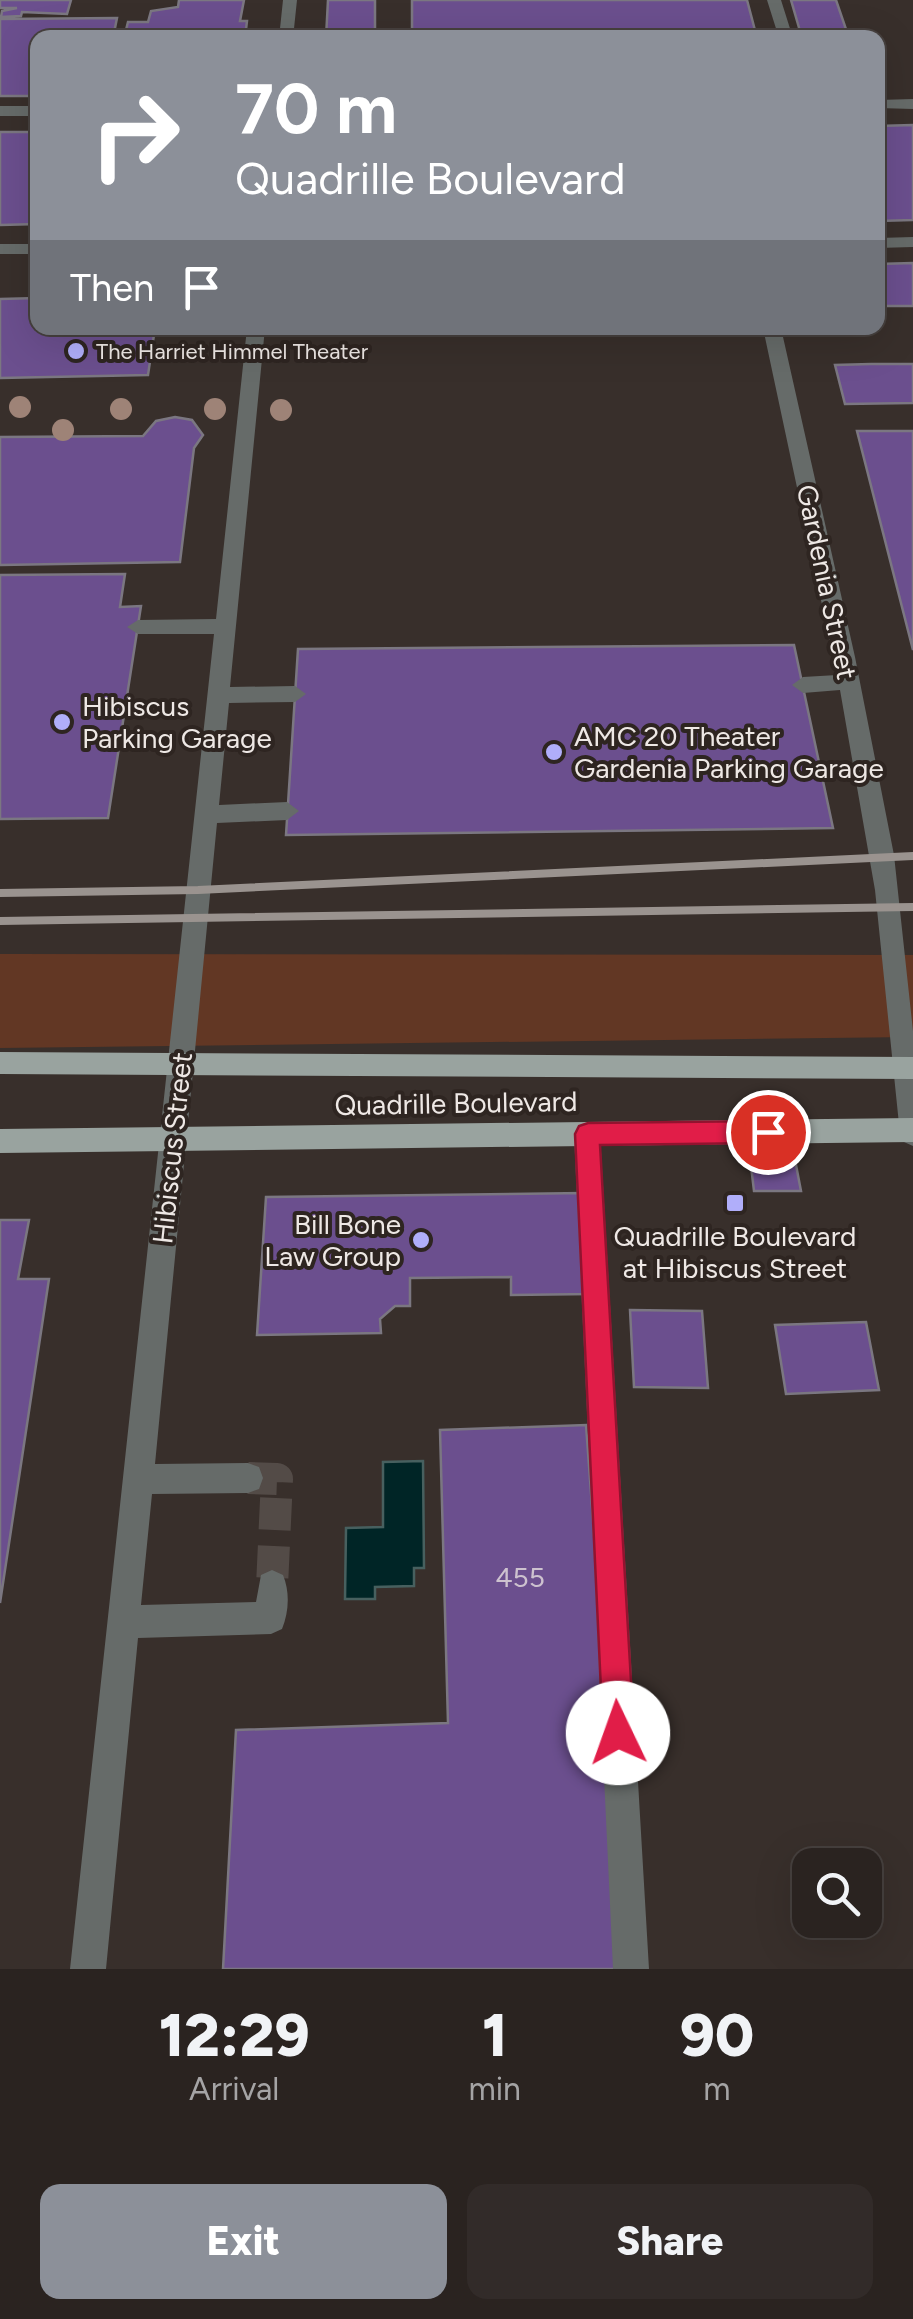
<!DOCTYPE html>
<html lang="en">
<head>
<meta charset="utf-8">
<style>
  body { margin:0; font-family:Figtree,sans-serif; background:#322b29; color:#f1f3f6; height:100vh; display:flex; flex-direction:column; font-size:38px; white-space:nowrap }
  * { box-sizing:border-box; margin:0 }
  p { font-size:32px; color:#a5a4a5 }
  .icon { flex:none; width:55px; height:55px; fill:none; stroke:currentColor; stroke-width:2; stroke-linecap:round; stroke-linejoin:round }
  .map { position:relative; height:1969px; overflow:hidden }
  .panel { display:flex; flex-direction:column; background:#2a2320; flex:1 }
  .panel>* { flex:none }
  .hud { position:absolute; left:30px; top:30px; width:855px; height:305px; border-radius:20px; box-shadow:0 10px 40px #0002,0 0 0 2px #46403e; background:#8c9099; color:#fff; overflow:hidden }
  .fabs { position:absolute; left:792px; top:1848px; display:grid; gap:20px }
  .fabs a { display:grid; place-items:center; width:90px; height:90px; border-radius:20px; background:#2a2320; box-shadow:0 10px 40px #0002,0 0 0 2px #46403e; font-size:50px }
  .pin { position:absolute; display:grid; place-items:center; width:85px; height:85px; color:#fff; margin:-42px; border:5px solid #fff; border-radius:50%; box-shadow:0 2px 10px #0007 }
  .me { position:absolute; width:110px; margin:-55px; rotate:357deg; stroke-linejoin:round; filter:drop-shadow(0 0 8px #0008) }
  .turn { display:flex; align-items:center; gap:35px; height:210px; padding:0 40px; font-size:45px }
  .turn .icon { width:130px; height:130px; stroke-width:2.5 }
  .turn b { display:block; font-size:70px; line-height:85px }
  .then { display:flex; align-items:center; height:95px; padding:0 40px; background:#0003; gap:20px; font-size:38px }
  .eta { display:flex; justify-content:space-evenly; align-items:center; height:170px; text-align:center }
  .eta b { font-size:60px; font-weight:800; line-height:70px }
  .primary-button { display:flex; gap:20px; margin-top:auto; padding:20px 40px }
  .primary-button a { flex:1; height:115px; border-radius:20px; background:#8c9099; color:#fff; font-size:40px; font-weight:800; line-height:115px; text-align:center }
  .primary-button a+a { background:#322b29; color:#f1f3f6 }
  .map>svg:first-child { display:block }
</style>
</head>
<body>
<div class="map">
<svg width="913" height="1969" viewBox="0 0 913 1969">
  <rect width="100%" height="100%" fill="#382f2b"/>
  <!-- green -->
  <path fill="#623724" d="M 0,954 L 913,955 L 913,1037 L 0,1048 Z"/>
  <!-- water -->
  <path fill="#002526" stroke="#47605f" stroke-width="2.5" d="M 423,1461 L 424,1568 L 414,1568 L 414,1586 L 375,1587 L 375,1599 L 345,1599 L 346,1528 L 383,1527 L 383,1462 Z"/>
  <!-- building -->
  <path fill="#6b4f8e" stroke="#7b7781" stroke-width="2.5" d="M 0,0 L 71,0 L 67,14 L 22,12 L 21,16 L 1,17 L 2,11 L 17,8 L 0,8 Z
    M 179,0 L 244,0 L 240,21 L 247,21 L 245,38 L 166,38 L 167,32 L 157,32 L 156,37 L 135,37 L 126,30 L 128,22 L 148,22 L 151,11 L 178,7 Z
    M 328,0 L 375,0 L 375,38 L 326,38 Z
    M 412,0 L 747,0 L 757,38 L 412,38 Z
    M 791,0 L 836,0 L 849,38 L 802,38 Z
    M 117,18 L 113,38 L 38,38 L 38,96 L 0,96 L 0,19 Z
    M 913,125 L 913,220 L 878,221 L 878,126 Z
    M 0,132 L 38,132 L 38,224 L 0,225 Z
    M 913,263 L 913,306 L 878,306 L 878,264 Z
    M 38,298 L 38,328 L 155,328 L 148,375 L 0,378 L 0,299 Z
    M 871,364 L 913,364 L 913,403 L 845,404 L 835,365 Z
    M 175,417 L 192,420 L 203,435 L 194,448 L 180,562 L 0,565 L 0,437 L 143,436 L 156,421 Z
    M 857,431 L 913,431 L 913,650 Z
    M 125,574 L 120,607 L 141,606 L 108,818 L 0,819 L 0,575 Z
    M 794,645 L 833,828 L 286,835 L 298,649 Z
    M 796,1165 L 801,1191 L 754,1191 L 751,1166 Z
    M 584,1193 L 591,1294 L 511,1295 L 511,1277 L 410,1278 L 410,1306 L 395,1306 L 380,1319 L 381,1333 L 257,1335 L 266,1197 Z
    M 0,1220 L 29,1220 L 18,1279 L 49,1279 L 0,1603 Z
    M 630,1310 L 702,1311 L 708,1388 L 634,1387 Z
    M 866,1322 L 879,1390 L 786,1394 L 775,1325 Z
    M 586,1425 L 626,1969 L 223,1969 L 236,1730 L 448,1723 L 440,1430 Z"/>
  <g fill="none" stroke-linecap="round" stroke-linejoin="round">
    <!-- minor-tunnel -->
    <path stroke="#534b47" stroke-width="32" stroke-dasharray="32 16" stroke-linecap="butt" d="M 248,1478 L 277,1479 L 272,1586"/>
    <!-- minor -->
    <path fill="#666b69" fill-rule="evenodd" d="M 283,0 L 297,0 L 293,38 L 279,38 Z
      M 767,0 L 781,0 L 793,38 L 779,38 Z
      M 913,99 L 913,109 L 878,108 L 878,100 Z
      M 0,106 L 38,106 L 38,116 L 0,116 Z
      M 913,237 L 913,247 L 878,248 L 878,238 Z
      M 0,244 L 38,244 L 38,254 L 0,254 Z
      M 247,328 L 265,328 L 230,687 L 295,686 L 306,694 L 295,702 L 229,703 L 219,805 L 287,802 L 299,811 L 287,820 L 217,823 L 155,1464 L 248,1463 L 259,1467 L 263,1478 L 259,1489 L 248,1493 L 152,1494 L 141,1605 L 256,1602 L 261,1575 L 272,1570 L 283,1575 C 290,1592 289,1612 282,1629 L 271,1634 L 138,1638 L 106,1969 L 70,1969 L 214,634 L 138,634 L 127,627 L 138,620 L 216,619 Z
      M 763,328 L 781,328 L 855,657 L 894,855 L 913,1031 L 913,1146 L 904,1142 L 900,1134 L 875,890 L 840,690 L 803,693 L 792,685 L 803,677 L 837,675 Z
      M 587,1122 L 596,1126 L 600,1134 L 649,1969 L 613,1969 L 574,1134 L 578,1126 Z"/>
    <!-- major -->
    <path fill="#99a39f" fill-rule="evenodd" d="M 0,1052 L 913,1057 L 913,1079 L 0,1074 Z
      M 913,1118 L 913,1142 L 0,1153 L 0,1129 Z"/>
    <!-- rail -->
    <path stroke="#9a938f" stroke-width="8" d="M 0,893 L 198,890 L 913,856
      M 0,921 L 913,907"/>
  </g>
  <!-- trees -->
  <g fill="#9e8377">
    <circle cx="20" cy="407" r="11"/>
    <circle cx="121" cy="409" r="11"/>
    <circle cx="215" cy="409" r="11"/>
    <circle cx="281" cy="410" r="11"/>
    <circle cx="63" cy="430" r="11"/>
  </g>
  <!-- route -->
  <path fill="#e11d48" stroke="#92132f" stroke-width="2.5" d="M 768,1121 L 777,1124 L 780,1132 L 777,1140 L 768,1143 L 600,1145 L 634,1733 L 629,1744 L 618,1748 L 608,1744 L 603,1733 L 575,1134 L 579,1126 L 588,1123 Z"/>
  <!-- markers -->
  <g fill="#b0aefa" stroke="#2e2521" stroke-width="4">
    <circle cx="76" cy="351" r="10"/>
    <circle cx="62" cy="722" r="10"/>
    <circle cx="554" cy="752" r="10"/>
    <rect x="725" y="1193" width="20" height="20" rx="5"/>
    <circle cx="421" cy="1240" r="10"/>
  </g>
  <g text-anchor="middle" stroke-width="8" stroke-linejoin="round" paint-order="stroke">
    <!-- far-poi labels -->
    <g font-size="22" fill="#eee8e5" stroke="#2e2521" text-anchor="start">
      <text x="96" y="359">The Harriet Himmel Theater</text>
    </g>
    <!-- street labels -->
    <g font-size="28" fill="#eee8e5" stroke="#2e2521">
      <text transform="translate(827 582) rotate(78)" y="10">Gardenia Street</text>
      <text transform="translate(456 1103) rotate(-1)" y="10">Quadrille Boulevard</text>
      <text transform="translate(172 1148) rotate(-84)" y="10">Hibiscus Street</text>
    </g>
    <!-- poi labels -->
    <g font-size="28" fill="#eee8e5" stroke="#2e2521" text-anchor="start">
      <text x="82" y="716">Hibiscus<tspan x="82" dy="32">Parking Garage</tspan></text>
      <text x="574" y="746">AMC 20 Theater<tspan x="574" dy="32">Gardenia Parking Garage</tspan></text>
      <text x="401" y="1234" text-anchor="end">Bill Bone<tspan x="401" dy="32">Law Group</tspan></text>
      <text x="735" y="1246" text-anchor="middle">Quadrille Boulevard<tspan x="735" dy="32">at Hibiscus Street</tspan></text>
    </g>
    <!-- near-number labels -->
    <g font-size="28" fill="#cdc2cf">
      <text x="520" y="1587">455</text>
    </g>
  </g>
</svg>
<div class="fabs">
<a><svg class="icon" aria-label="search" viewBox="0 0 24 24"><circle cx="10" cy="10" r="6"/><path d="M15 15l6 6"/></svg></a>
</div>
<div class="pin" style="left:768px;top:1132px;background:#d93025"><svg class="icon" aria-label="arrive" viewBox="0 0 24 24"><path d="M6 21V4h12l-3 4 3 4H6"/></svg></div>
<svg class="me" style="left:618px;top:1733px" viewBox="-20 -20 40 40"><circle r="19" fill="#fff"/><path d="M0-13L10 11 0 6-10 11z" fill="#e11d48"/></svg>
<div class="hud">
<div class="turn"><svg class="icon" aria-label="right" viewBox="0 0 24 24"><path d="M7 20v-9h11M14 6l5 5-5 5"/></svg><div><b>70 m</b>Quadrille Boulevard</div></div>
<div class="then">Then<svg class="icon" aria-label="arrive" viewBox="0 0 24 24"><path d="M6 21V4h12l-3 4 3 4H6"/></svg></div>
</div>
</div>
<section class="panel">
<div class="eta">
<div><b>12:29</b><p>Arrival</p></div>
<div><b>1</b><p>min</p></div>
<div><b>90</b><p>m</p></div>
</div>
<div class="primary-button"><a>Exit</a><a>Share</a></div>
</section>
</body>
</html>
